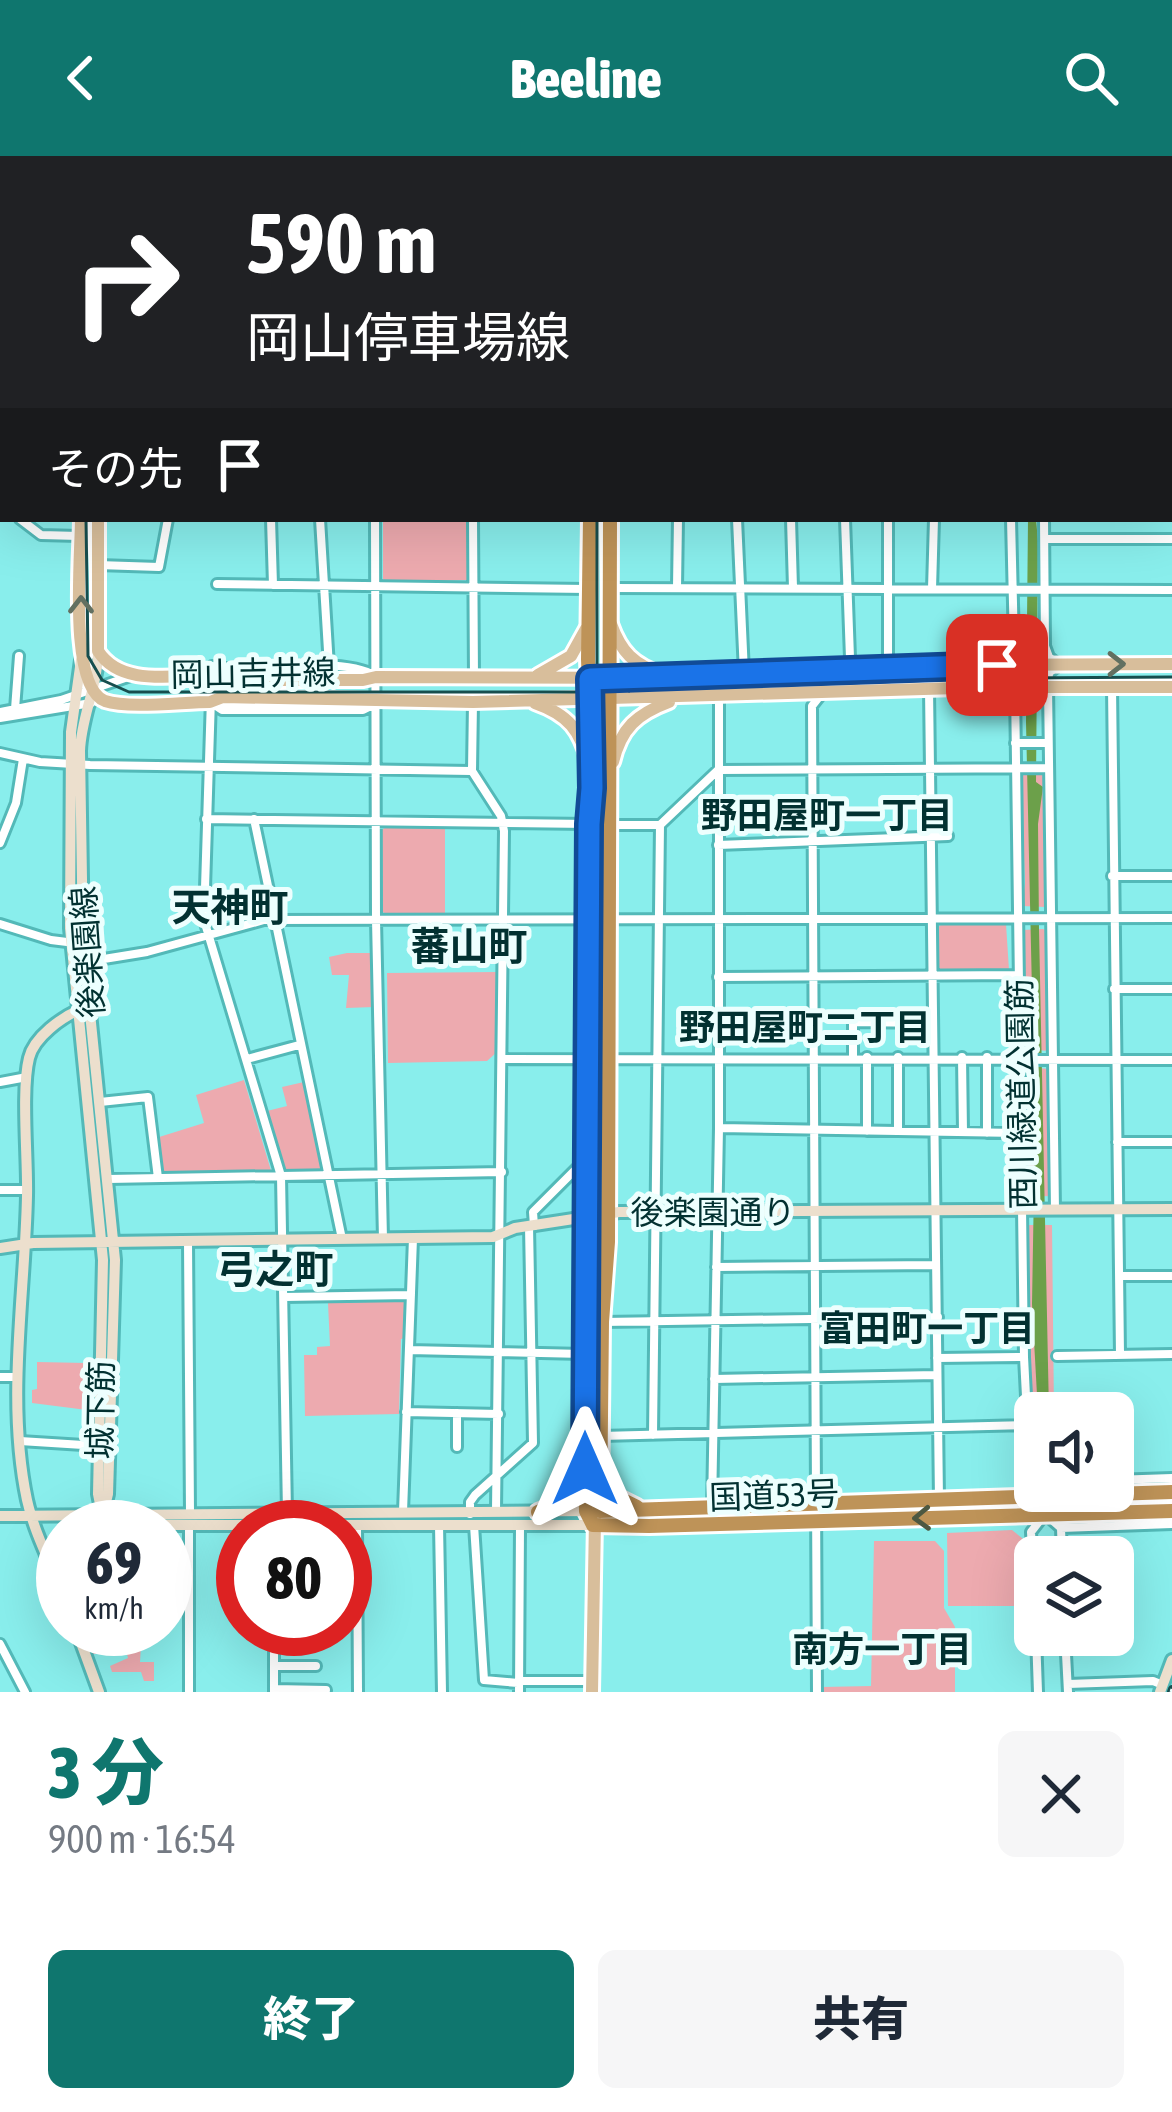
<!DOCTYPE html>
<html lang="ja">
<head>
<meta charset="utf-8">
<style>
  body { margin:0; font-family:"Asap Condensed","Noto Sans JP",sans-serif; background:#f6f6f7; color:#1f2937; height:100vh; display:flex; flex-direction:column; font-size:45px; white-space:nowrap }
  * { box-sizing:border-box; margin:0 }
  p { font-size:39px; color:#747a83 }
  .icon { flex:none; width:66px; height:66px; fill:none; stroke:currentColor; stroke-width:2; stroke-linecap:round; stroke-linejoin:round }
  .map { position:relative; height:1536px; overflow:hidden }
  .panel { display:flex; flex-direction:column; background:#fff; flex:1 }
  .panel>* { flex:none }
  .guide { position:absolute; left:0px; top:0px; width:1173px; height:366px; box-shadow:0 12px 48px #0002; background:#202124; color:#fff; overflow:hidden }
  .fabs { position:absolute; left:1014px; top:1236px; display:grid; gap:24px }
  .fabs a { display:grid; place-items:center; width:120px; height:120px; border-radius:18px; background:#fff; box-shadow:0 12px 48px #0002; font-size:60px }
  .speed { position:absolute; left:36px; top:1344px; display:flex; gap:24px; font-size:60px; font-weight:700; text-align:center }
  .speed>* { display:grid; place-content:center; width:156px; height:156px; border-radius:50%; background:#fff; box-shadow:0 12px 48px #0002; line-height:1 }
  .speed small { font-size:30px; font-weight:400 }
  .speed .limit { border:18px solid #d22; background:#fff; color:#111 }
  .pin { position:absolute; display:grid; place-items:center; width:102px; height:102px; color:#fff; margin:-51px; border-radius:24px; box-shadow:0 6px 18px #0006 }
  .me { position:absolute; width:132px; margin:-66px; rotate:0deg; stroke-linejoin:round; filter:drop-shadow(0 0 9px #0008) }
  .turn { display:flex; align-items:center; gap:42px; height:252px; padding:0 48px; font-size:54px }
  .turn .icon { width:156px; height:156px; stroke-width:2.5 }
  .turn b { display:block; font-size:84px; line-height:102px }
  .then { display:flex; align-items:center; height:114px; padding:0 48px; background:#0003; gap:24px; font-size:45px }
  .round { display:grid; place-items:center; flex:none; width:126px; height:126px; border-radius:18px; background:#f6f6f7 }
  .head { display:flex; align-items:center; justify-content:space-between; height:204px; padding:0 48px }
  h1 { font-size:72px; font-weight:800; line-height:90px; color:#0f766e }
  .button { display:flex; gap:24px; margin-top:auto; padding:24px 48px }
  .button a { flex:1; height:138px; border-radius:18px; background:#0f766e; color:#fff; font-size:48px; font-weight:800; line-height:138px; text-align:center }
  .button a+a { background:#f6f6f7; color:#1f2937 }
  header { display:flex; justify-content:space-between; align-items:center; height:156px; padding:0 48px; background:#0f766e; color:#fff; font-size:54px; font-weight:800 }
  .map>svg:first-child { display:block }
</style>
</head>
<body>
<header><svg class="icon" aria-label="back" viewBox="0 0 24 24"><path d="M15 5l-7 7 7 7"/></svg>Beeline<svg class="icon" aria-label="search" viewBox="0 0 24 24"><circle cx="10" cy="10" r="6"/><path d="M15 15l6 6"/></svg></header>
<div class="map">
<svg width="1172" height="1536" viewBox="0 0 1172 1536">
  <rect width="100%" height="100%" fill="#89eeec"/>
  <!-- green -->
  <path fill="#edaaaf" d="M 383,363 L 469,363 L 468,424 L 387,427 L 383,423 Z
    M 1026,617 L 1044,619 L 1045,751 L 1022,750 L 1025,727 L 1021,621 Z
    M 386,671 L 445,672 L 445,759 L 387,759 L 383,756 L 382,674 Z
    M 942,768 L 1006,768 L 1009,814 L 941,817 L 937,812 L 937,772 Z
    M 1043,773 L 1048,775 L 1049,895 L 1024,893 L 1023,774 Z
    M 347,797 L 374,797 L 374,851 L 346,852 L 349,819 L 332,819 L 329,801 Z
    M 497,816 L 497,896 L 487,905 L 388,907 L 387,817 Z
    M 1024,911 L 1050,913 L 1050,1040 L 1026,1041 Z
    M 244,924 L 272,1018 L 163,1019 L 159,1015 L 156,982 L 204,967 L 196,939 Z
    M 304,926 L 324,1013 L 286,1016 L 267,955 L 287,950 L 282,931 Z
    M 1027,1069 L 1052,1069 L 1054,1257 L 1035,1257 L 1035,1321 L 1028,1221 Z
    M 407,1145 L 406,1182 L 401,1183 L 399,1258 L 305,1260 L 304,1199 L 317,1199 L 317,1191 L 330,1190 L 328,1147 Z
    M 37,1206 L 87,1207 L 87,1254 L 32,1247 L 32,1234 L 37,1233 Z
    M 1012,1374 L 1027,1386 L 1031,1450 L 948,1450 L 947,1377 Z
    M 874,1385 L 935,1385 L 944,1395 L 944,1452 L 955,1471 L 955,1536 L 822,1536 L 822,1531 L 871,1530 Z
    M 80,1473 L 142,1473 L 140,1506 L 154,1506 L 154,1525 L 144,1525 L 141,1516 L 112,1516 L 110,1510 L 128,1502 L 123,1483 L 107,1488 L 106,1495 L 90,1499 Z"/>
  <!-- water -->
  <path fill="#6ca04a" d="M 1028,363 L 1036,363 L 1038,385 L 1036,626 L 1043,631 L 1038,668 L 1039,773 L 1049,1257 L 1038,1257 L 1032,1148 L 1035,971 L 1026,566 Z"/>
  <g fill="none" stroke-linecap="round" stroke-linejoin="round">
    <!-- street casing -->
    <g stroke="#53b9b8" stroke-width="14">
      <path id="street" d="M 417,0 L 417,3
        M 469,0 L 469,3
        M 1004,0 L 1004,3
        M 1037,0 L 1037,3
        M 180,3 L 180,0
        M 309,3 L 310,0
        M 362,3 L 363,0
        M 684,3 L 684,0
        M 792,3 L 792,0
        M 844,3 L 844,0
        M 1170,17 L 1172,17
        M 0,156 L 3,155
        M 1170,221 L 1172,221
        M 0,263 L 3,263
        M 1170,271 L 1172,271
        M 1170,325 L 1172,325
        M 0,348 L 3,350
        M 20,363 L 41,379 L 79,380
        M 271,363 L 273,429
        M 320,363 L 329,511
        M 375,363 L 376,764 L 383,1083
        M 473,363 L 474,523
        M 737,363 L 744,517
        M 791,363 L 793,432
        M 1011,363 L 1014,490 L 1010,502 L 1001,509 L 1013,517 L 1015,530 L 1024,1201 L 1031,1338
        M 1044,363 L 1045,490 L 1049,501 L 1059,509 L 1049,517 L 1048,530 L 1055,1054
        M 1045,383 L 1172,383
        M 98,409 L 159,411 L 168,363
        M 217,428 L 588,433
        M 677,431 L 678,363
        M 611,432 L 1172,434
        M 932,433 L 934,363
        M 212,510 L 204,764 L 281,1020 L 287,1356
        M 888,513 L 888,363
        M 211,519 L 223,512 C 259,512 347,501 375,520
        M 1016,530 L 1036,514 L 1045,490
        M 1112,531 L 1120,1199
        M 929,532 L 939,1343
        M 210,546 L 222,554 L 363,554 L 375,548
        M 473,546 L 472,615 L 501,660 L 504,675 L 496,1355
        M 15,553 L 19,500
        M 0,556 L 61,544 L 131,520
        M 0,562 L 91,547
        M 1015,587 L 1048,587
        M 0,597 L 40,606 L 90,609 L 471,615
        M 206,663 L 589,668
        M 254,663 L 342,1083
        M 609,669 L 660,669 L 718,614 L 1048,612
        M 0,687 L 16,647 L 23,603
        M 718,689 L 948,680
        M 1112,720 L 1172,720
        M 0,768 L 51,784 L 83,788
        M 73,808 L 147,796 L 264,764 L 1172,762
        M 718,821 L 1019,819
        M 1114,833 L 1172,833
        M 853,901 L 853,866 L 933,867
        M 962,901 L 963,976
        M 987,901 L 987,977
        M 247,903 L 299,889
        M 503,903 L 1172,904
        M 0,926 L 27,921
        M 100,946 L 148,941 L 158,1022
        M 719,972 L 1021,977
        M 867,975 L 867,901
        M 898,975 L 898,901
        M 1117,986 L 1172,986
        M 108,1023 L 502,1016
        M 0,1034 L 27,1034
        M 534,1070 L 533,1056 L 587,1002
        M 188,1086 L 190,1356
        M 716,1111 L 936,1109
        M 1120,1120 L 1172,1120
        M 284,1141 L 411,1139
        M 603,1166 L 938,1161
        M 409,1194 L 584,1198
        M 1057,1200 L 1172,1198
        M 937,1202 L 1024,1201
        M 0,1221 L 18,1221
        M 714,1223 L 937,1219
        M 406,1256 L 499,1258
        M 457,1257 L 457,1291
        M 653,1279 L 660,669
        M 601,1280 L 1026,1269
        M 20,1285 L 99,1290
        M 1113,1324 L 1172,1322
        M 712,1352 L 719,972 L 719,539
        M 403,1356 L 413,1082
        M 470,1358 L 470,1346 L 475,1339 L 533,1287 L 529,1070
        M 189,1368 L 189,1536
        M 439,1369 L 442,1536
        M 474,1369 L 484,1524 L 518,1527
        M 357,1370 L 358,1536
        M 1061,1372 L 1062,1401
        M 1035,1445 L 1031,1376 L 1045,1358 L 1061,1372 L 1172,1368
        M 274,1473 L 274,1536
        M 1036,1479 L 1038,1536
        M 1065,1479 L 1068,1536
        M 274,1482 L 313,1482
        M 0,1488 L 25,1536
        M 274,1510 L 316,1510
        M 519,1525 L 592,1525
        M 1068,1528 L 1153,1525 L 1163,1529
        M 274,1533 L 326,1534
        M 519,1536 L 520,1370
        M 817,1536 L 812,550 L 850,502 L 845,363"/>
    </g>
    <!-- secondary casing -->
    <g stroke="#53b9b8" stroke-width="16">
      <path id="secondary" d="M 0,39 L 3,39
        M 1170,78 L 1172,78
        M 1170,174 L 1172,174
        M 98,495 C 98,530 81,561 80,595 L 83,788 L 115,1104 L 108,1338 L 102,1362
        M 81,504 L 71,576 L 70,772 L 103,1104 L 98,1338 L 102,1358
        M 0,1092 L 33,1087 L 493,1081 L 515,1072 L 619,1056 L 1172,1053
        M 0,1360 L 590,1355
        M 111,1364 L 135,1369 L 593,1369
        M 63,1439 C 51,1408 34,1376 27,1344 C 6,1244 25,1140 27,1040 C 28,1004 21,934 29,902 C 34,881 62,861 81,853
        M 76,1473 L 99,1536
        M 1160,1536 L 1172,1504"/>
    </g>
    <!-- primary casing -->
    <g stroke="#fff" stroke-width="18">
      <path id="primary" d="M 78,0 L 79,3
        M 95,0 L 95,3
        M 81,363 C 81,399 68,531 105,545 C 129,553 183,546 210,546 L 223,541 L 473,546 L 992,531 L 1172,531
        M 98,363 L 98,495 C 121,531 173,519 211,519 L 223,524 L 363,524 L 376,521 L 682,522 L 992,509 L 1172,508
        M 611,468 C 621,496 634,509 662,518
        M 538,519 L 571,500 L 586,473
        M 535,547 C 569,559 580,574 589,608
        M 613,606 C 621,572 637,558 669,546
        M 592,1536 L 595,1364"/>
    </g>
    <!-- highway casing -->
    <g stroke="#fff" stroke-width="20">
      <path id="highway" d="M 589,0 L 589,3
        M 610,0 L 610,3
        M 590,363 L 588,503 L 593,633 L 589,668 L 585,1313 L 586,1355 L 593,1369 L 649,1370 L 1172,1355
        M 610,363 L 608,1086 L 602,1166 L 600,1355 L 1172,1336
        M 602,1318 L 615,1340 L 637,1351
        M 538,1356 L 572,1342 L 583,1321"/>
    </g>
    <!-- street -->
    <use href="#street" stroke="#fff" stroke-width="8"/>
    <!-- secondary -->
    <use href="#secondary" stroke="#ecdfcd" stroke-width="10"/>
    <!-- primary -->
    <use href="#primary" stroke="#d8be9b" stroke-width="12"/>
    <!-- highway -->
    <use href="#highway" stroke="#be9358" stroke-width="14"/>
    <!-- tram -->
    <path stroke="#174e4e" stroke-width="3" d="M 89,0 L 89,3
      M 596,0 L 596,3
      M 86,363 L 88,500 L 102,524 L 129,536 L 574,536 L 998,522 L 1172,521
      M 597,363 L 597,508 L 609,525 L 629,535"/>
    <!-- rail casing -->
    <g stroke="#174e4e" stroke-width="8">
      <path id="rail" d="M 1171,1536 L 1172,1533"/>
    </g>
    <!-- rail -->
    <use href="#rail" stroke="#edfffe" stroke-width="3" stroke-dasharray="9" stroke-linecap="butt"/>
  </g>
  <!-- one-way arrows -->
  <defs><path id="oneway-chevron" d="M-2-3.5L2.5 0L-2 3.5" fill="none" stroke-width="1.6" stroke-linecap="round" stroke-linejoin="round" transform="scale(3)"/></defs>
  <g stroke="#627061">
    <use href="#oneway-chevron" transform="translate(81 449) rotate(-90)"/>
    <use href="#oneway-chevron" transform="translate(1116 508)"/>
  </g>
  <use stroke="#4d5841" href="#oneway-chevron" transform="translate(922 1362) rotate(178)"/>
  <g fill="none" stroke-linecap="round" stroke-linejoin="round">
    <!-- route casing -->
    <g stroke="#114b97" stroke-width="30">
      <path id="route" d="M 585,1313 L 589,668 L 592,632 L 590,523 L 997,509"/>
    </g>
    <!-- route -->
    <use href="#route" stroke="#1a73e8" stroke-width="21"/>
  </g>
  <g text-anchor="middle" stroke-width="10" stroke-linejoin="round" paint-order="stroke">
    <!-- street labels -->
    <g font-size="33" fill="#023131" stroke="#edfffe">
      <text transform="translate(253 517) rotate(-1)" y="12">岡山吉井線</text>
      <text transform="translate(87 796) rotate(-94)" y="12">後楽園線</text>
      <text transform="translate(1021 938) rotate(-91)" y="12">西川緑道公園筋</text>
      <text x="713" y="1068">後楽園通り</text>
      <text transform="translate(100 1254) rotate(-89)" y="12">城下筋</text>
      <text transform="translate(774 1339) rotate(-2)" y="12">国道53号</text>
    </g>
    <!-- neighbourhood labels -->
    <g font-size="36" font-weight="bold" fill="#023131" stroke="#edfffe">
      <text x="827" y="672">野田屋町一丁目</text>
      <text x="805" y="884">野田屋町二丁目</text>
      <text x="927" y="1185">富田町一丁目</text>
      <text x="882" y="1506">南方一丁目</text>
    </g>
    <!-- quarter labels -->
    <g font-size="39" font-weight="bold" fill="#023131" stroke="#edfffe">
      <text x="230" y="765">天神町</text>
      <text x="469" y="804">蕃山町</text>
      <text x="275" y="1127">弓之町</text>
    </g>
  </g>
</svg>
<div class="fabs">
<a><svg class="icon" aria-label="sound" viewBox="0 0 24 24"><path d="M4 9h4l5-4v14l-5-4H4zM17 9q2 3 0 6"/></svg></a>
<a><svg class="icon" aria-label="layers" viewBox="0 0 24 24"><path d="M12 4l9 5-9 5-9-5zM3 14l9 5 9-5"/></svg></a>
</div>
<div class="speed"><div>69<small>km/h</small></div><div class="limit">80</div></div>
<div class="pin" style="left:997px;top:509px;background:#d93025"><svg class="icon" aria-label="arrive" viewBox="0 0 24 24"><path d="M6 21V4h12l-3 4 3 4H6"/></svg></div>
<svg class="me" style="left:585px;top:1313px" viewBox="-20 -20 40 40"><path d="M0-17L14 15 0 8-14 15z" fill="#1a73e8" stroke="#fff" stroke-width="4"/></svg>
<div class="guide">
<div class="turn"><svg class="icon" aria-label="right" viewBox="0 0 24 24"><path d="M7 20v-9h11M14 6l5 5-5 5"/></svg><div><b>590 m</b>岡山停車場線</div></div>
<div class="then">その先<svg class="icon" aria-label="arrive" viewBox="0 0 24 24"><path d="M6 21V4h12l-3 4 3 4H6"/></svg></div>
</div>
</div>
<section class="panel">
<div class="head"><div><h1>3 分</h1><p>900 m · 16:54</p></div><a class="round"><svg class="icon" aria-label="close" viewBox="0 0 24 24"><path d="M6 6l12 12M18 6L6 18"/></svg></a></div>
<div class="button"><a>終了</a><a>共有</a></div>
</section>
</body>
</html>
